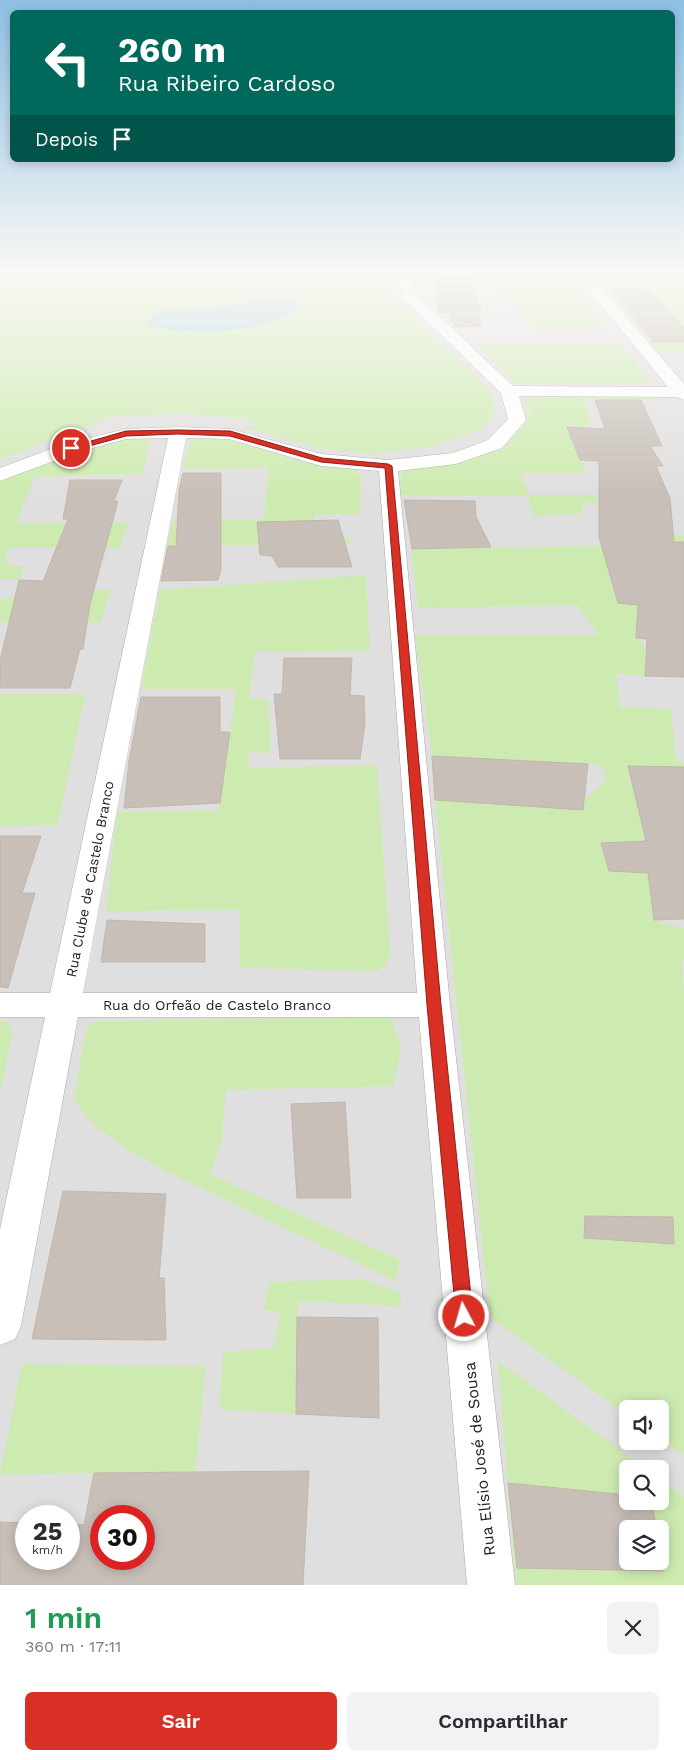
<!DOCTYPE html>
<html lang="pt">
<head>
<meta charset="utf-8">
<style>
  body { margin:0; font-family:"Work Sans",sans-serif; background:#f2f2f3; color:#2b2b33; height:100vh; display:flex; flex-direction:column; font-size:19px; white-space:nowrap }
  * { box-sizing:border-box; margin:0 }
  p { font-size:16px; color:#7c7c81 }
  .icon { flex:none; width:28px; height:28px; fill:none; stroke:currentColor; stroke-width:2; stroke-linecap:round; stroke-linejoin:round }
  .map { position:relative; height:1585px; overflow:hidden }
  .details { display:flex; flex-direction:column; background:#fff; flex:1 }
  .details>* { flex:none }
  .guide { position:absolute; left:10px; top:10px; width:665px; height:152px; border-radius:8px; box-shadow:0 2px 12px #0003; background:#00695c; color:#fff; overflow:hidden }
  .fabs { position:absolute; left:619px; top:1400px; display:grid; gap:10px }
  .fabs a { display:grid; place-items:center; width:50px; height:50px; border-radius:8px; background:#fff; box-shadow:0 2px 12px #0003; font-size:25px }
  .speed { position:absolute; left:15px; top:1505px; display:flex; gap:10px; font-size:25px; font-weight:700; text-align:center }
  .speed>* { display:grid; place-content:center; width:65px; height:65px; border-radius:50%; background:#fff; box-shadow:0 2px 12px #0003; line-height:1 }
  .speed small { font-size:12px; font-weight:400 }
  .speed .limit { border:8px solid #d22; background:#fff; color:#111 }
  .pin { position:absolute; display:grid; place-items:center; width:42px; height:42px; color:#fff; margin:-21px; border:2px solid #fff; border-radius:50%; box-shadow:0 1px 5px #0007 }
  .me { position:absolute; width:55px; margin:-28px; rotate:354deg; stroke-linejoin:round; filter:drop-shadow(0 0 4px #0008) }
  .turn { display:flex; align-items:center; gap:18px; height:105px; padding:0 25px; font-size:22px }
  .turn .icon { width:65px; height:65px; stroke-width:2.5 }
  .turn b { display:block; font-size:35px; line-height:42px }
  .then { display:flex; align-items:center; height:48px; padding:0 25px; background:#0003; gap:10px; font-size:19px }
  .round { display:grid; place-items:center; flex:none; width:52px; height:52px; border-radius:8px; background:#f2f2f3 }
  .headline { display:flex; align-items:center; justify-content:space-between; height:85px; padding:0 25px }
  h1 { font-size:30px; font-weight:600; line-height:38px; color:#1e9e55 }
  .button { display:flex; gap:10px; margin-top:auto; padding:10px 25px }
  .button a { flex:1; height:58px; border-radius:8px; background:#d93025; color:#fff; font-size:20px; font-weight:600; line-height:58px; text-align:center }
  .button a+a { background:#f2f2f3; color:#2b2b33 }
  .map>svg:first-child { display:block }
</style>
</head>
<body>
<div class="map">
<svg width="684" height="1585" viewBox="0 0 684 1585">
  <rect width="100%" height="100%" fill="#f2efe9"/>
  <!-- residential -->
  <path fill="#e0dfdf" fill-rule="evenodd" d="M 0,273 L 684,273 L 684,1585 L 0,1585 ZM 628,1409 L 660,1409 L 660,1441 L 628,1441 ZM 628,1469 L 660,1469 L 660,1501 L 628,1501 ZM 26,1516 L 69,1516 L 69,1559 L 26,1559 ZM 101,1516 L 144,1516 L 144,1559 L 101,1559 ZM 628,1529 L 660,1529 L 660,1561 L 628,1561 Z"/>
  <!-- grass -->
  <path fill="#cdebb0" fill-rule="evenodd" d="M 0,273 L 382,273 L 382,281 L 396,302 L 474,373 L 492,395 L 495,409 L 490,420 L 480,430 L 433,446 L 374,454 L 318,448 L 246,428 L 258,422 L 237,418 L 179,413 L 112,417 L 0,459 Z
    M 520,273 L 566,273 L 606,329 L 535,329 L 487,274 Z
    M 591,273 L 684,273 L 684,352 L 660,352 Z
    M 478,344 L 620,344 L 649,379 L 648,382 L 640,383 L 514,382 Z
    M 543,396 L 654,396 L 657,401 L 585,399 C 588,409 594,420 585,428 L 567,428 L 586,473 L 520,473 L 529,495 L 595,495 L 599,503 L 582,502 L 583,513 L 533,516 L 528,495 L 401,495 L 401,471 L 407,468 L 431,468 L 453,464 L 502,450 L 530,418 L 530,411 L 524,404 L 527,399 Z
    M 205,435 L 254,446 L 291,459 L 343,467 L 357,471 L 361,477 L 360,514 L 314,515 L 315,521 L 292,537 L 351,537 L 350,544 L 167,546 L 174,518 L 262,520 L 264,516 L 269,468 L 182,469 L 191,441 Z
    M 139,437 L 150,441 L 143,474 L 35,477 L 16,523 L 128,522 L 120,548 L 9,548 L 4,563 L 24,567 L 18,580 L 0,580 L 0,481 C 44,468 92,438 139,437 Z
    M 684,536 L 684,542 L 608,568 L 618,603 L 638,605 L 636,638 L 647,648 L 645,676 L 616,673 L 620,707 L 671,709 L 676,761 L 684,762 L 684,767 L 640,816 L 646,841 L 601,843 L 609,871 L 648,873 L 654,920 L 684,929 L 684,960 L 682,961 L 684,996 L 684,1455 L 660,1439 L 660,1409 L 628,1409 L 627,1415 L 490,1317 L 435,800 L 583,810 L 584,800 L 607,779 L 601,765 L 432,756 L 415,636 L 599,636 L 577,605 L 418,608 L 411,549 L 633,545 L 629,537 Z
    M 366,575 L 370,651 L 255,652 L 249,698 L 268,700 L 271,753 L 249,752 L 248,768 L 377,765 L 390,950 L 387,964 L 377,971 L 240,968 L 240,910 L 106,911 L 117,812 L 231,810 L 219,809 L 236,689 L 141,689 L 160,590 Z
    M 59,589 L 111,589 L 101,622 L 0,622 L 0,600 Z
    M 0,694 L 85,694 L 58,825 L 0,826 Z
    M 392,1017 L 401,1051 L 393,1086 L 226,1090 L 222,1139 L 210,1174 L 400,1260 L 395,1281 L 163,1170 L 127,1149 L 92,1124 L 74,1099 L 86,1028 L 96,1021 Z
    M 0,1021 L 5,1021 L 12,1028 L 12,1037 L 0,1092 Z
    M 364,1279 L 402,1294 L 400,1306 L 298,1301 L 296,1414 L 219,1409 L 223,1352 L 274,1348 L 280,1311 L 264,1310 L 269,1282 Z
    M 498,1361 L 646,1469 L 628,1469 L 628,1501 L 660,1501 L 660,1479 L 684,1497 L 684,1585 L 516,1585 ZM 628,1529 L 660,1529 L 660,1561 L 628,1561 Z
    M 22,1364 L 206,1366 L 195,1472 L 0,1474 Z"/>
  <!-- water -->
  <path fill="#aad3df" d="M 271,300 L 300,302 L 302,306 C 265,334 192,336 148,326 L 147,322 L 151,314 L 163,312 Z"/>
  <!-- building -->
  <path fill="#c7bfb8" stroke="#c4b6ab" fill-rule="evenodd" d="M 459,273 L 474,273 L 478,304 L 482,313 L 479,313 L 481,326 L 455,327 L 454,322 L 449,321 L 451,313 L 438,312 L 435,277 L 458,277 Z
    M 611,288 L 649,289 L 684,328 L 684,342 L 653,342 Z
    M 595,400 L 641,400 L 662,446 L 650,446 L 663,466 L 656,466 L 670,498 L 674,542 L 684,542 L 684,677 L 645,676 L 647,639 L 636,638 L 638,605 L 618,603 L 599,537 L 599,461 L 580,460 L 567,427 L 605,429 Z
    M 183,473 L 221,473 L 221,569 L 218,580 L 161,581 L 168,546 L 176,546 L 179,490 Z
    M 70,480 L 122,480 L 114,501 L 118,501 L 90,604 L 83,649 L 80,649 L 70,688 L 0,688 L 0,661 L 19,580 L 43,581 L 68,519 L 63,519 Z
    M 404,500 L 475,501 L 476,517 L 491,547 L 412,549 Z
    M 338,520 L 352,567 L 278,567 L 272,556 L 260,555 L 257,522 Z
    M 284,658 L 352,658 L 350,695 L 364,696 L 365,724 L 360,759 L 280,759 L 274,694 L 282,694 Z
    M 141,697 L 220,697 L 220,732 L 230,732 L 220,803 L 124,808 L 129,761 Z
    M 432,756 L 588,764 L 583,810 L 435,800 Z
    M 628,766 L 684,767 L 684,919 L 654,920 L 648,873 L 609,871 L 601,843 L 646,841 Z
    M 0,836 L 41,836 L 22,893 L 35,893 L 8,988 L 0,987 Z
    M 107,920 L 205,924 L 205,962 L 101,962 Z
    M 345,1102 L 351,1198 L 297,1198 L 291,1104 Z
    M 63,1191 L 166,1194 L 159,1278 L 164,1278 L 166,1340 L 32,1339 Z
    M 585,1216 L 673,1217 L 674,1244 L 584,1238 Z
    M 297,1317 L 378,1318 L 379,1418 L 296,1414 Z
    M 309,1471 L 303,1585 L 0,1585 L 0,1522 L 26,1523 L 26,1559 L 69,1559 L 69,1524 L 84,1525 L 94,1473 ZM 101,1516 L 144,1516 L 144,1559 L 101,1559 Z
    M 508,1483 L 628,1495 L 628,1501 L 652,1501 L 656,1529 L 628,1529 L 628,1561 L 660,1561 L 660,1552 L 663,1571 L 517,1568 Z"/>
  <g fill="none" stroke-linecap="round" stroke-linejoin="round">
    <!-- street casing -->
    <g stroke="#a9a9a9" stroke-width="1">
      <path id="street" d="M 393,273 L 407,273 L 416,294 L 513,386 L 668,387 L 575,273 L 589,273 L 684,384 L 684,400 L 677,397 L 519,396 L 526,420 L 502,448 L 456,464 L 398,471 L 450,1005 L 515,1585 L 467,1585 L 419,1017 L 78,1017 L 21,1326 L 15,1339 L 0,1345 L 0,1229 L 45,1017 L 0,1017 L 0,993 L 50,993 L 168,438 L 126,439 L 78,452 L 0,481 L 0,468 L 64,444 L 126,429 L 178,427 L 230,429 L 322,454 L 388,460 L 453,453 L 488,440 L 508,419 L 501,393 L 404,299 ZM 186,438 L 229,439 L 321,466 L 379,471 L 417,993 L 83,993 Z"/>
    </g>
    <!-- street -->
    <use href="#street" fill="#fff" fill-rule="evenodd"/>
  </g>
  <!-- sky -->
  <linearGradient id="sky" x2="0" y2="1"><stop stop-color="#8fc0e4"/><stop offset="0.55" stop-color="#f9f8f5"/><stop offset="1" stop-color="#f9f8f5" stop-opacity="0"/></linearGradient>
  <rect width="684" height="495" fill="url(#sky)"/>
  <!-- route -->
  <path fill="#d93025" stroke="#8d1f18" d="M 178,430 L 230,431 L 322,458 L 388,464 L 392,466 L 441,1005 L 473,1316 L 470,1321 L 464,1323 L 459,1321 L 456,1316 L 427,1005 L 385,468 L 321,462 L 230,436 L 178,434 L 126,436 L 71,451 L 67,448 L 126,431 Z"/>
  <g text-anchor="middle" stroke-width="4" stroke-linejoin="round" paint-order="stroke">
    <!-- street labels -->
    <g font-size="14" fill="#222" stroke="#fff">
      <text transform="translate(90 879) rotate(-79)" y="5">Rua Clube de Castelo Branco</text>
      <text x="217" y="1010">Rua do Orfeão de Castelo Branco</text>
    </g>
    <!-- near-street labels -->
    <g font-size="16" fill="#222" stroke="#fff">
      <text transform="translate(479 1459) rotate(-96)" y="6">Rua Elísio José de Sousa</text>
    </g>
  </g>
</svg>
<div class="fabs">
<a><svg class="icon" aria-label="sound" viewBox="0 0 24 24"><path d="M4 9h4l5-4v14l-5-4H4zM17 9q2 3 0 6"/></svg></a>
<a><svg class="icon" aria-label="search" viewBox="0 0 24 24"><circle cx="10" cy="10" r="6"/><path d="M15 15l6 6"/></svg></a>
<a><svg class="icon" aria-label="layers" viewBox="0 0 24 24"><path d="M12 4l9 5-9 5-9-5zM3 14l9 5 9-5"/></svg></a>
</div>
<div class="speed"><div>25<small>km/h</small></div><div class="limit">30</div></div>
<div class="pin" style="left:71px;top:448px;background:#d93025"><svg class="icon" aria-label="arrive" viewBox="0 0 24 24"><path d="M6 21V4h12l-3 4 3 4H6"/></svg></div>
<svg class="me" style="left:464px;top:1316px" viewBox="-20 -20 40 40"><circle r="17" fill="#d93025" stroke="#fff" stroke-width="3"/><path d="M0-11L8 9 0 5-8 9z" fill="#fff"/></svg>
<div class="guide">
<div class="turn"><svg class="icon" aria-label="left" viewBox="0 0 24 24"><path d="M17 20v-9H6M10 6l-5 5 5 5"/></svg><div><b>260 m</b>Rua Ribeiro Cardoso</div></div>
<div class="then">Depois<svg class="icon" aria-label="arrive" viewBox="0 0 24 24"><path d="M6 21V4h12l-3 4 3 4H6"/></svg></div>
</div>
</div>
<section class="details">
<div class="headline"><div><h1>1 min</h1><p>360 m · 17:11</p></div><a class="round"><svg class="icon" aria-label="close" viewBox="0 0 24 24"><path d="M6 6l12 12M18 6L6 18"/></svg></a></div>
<div class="button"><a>Sair</a><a>Compartilhar</a></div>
</section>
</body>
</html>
